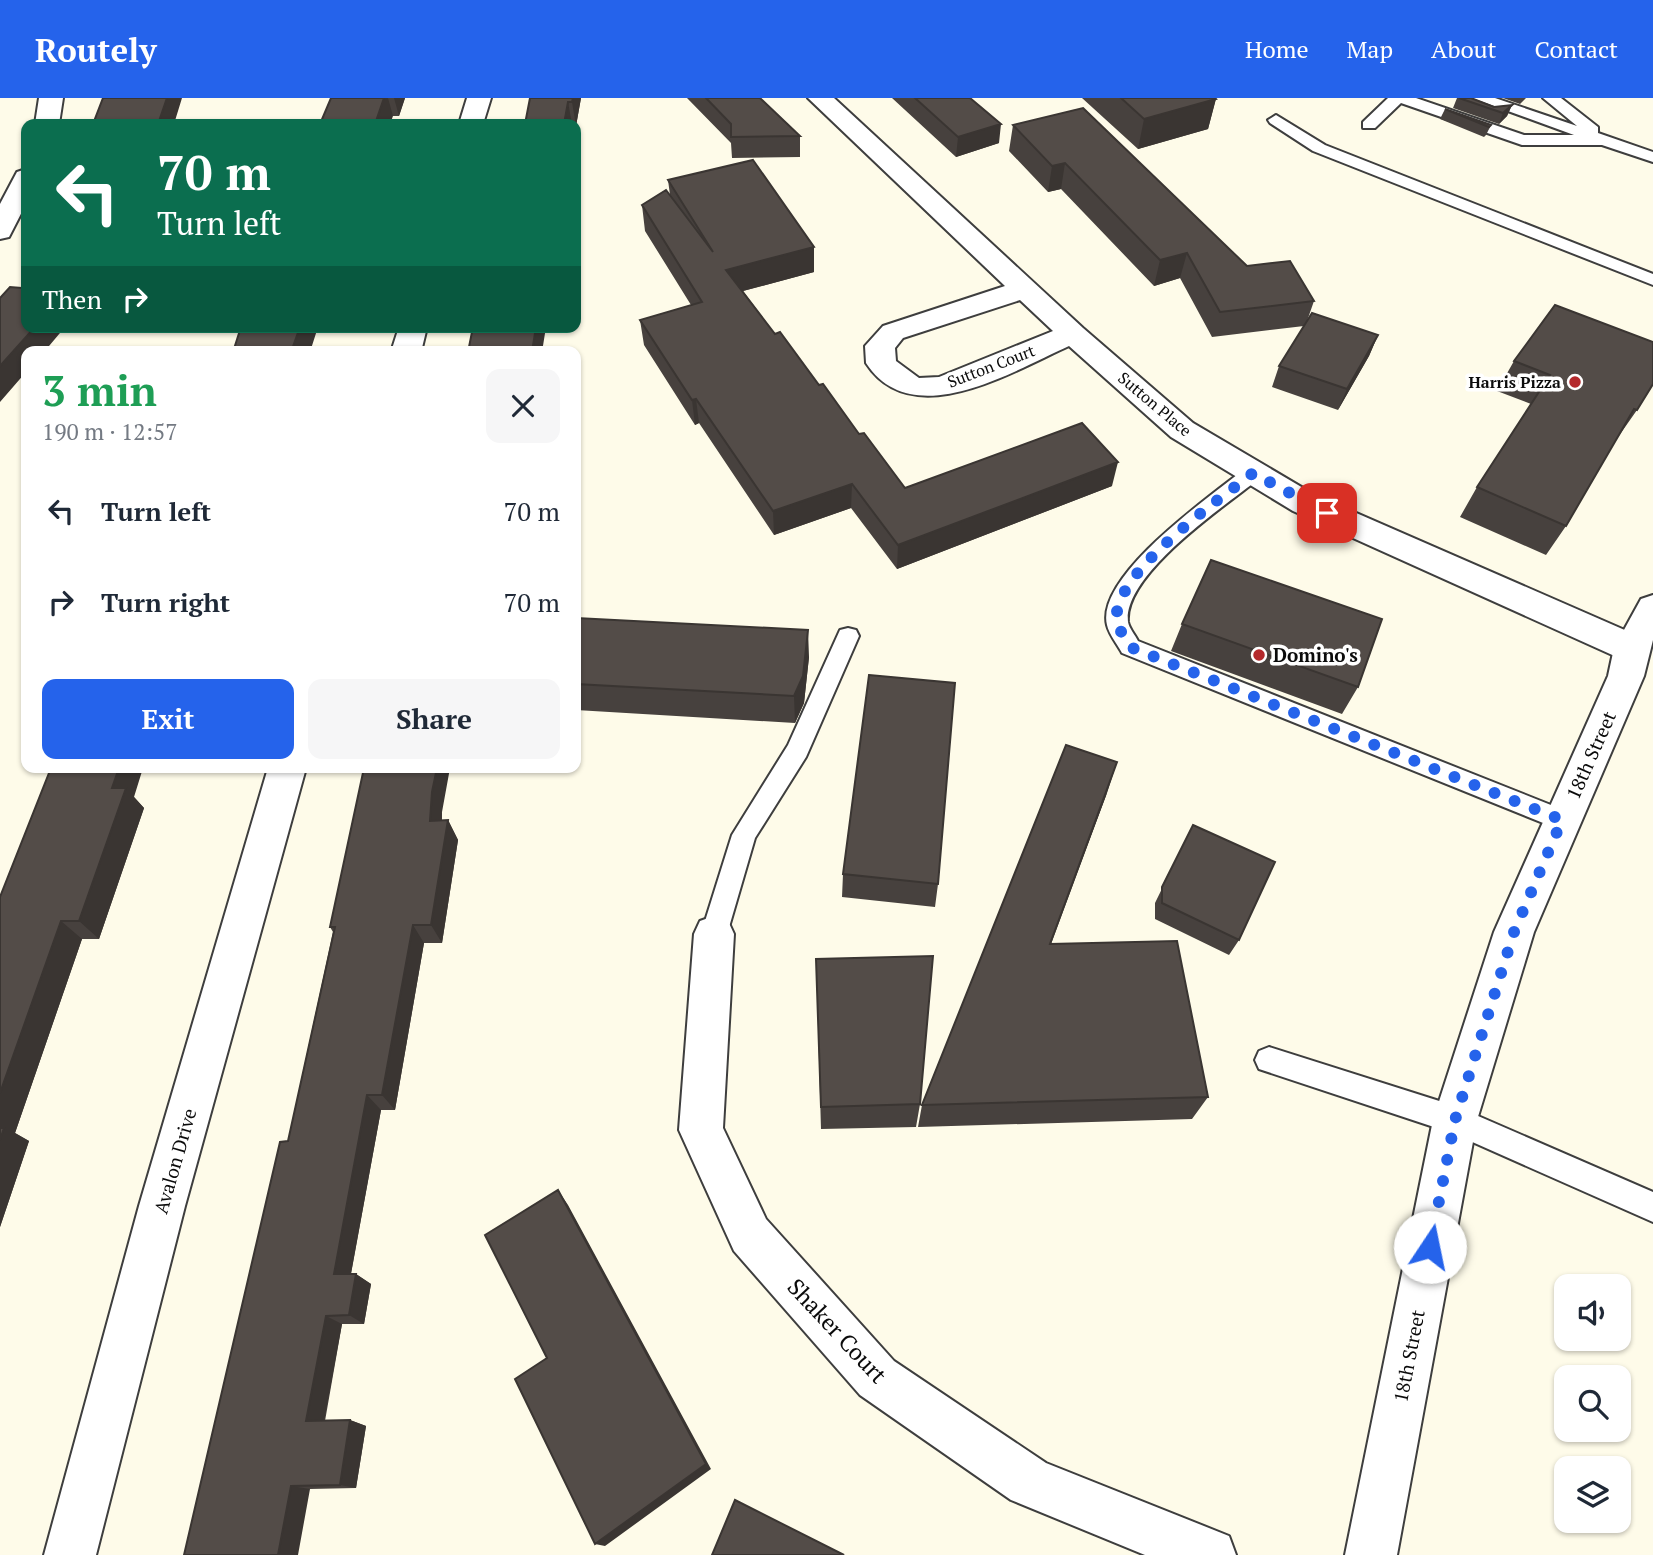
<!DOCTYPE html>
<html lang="en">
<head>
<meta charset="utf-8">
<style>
  body { margin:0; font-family:"PT Serif",serif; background:#f6f6f7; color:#1f2937; height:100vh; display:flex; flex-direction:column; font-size:26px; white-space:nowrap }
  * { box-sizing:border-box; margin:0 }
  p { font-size:23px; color:#747a83 }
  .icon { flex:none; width:38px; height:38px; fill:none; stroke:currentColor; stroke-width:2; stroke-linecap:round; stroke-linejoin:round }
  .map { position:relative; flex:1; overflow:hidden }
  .details { position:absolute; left:21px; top:248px; width:560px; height:427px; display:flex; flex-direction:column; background:#fff; border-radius:14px; box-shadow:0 2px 5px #0004 }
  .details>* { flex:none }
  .guide { position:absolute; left:21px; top:21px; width:560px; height:214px; border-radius:14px; box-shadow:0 2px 5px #0004; background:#0b6e4f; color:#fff; overflow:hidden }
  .controls { position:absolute; left:1554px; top:1176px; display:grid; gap:14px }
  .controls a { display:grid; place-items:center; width:77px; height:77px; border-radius:14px; background:#fff; box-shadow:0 2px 5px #0004; font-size:35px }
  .pin { position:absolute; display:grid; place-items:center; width:60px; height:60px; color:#fff; margin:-30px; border-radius:14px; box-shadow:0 4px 10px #0006 }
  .me { position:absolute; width:77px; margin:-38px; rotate:11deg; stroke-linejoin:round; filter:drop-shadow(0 0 5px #0008) }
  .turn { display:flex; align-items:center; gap:24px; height:147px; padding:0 21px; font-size:32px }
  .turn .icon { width:91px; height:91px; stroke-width:2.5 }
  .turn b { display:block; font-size:49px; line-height:60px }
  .then { display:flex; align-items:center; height:66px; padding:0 21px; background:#0003; gap:14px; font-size:26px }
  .round { display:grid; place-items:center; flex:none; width:74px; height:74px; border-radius:14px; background:#f6f6f7 }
  .head { display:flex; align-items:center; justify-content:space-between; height:119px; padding:0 21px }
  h1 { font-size:42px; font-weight:600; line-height:52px; color:#1e9e55 }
  .button { display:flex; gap:14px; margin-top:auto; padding:14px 21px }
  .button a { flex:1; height:80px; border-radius:14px; background:#2563eb; color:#fff; font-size:28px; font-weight:600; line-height:80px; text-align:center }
  .button a+a { background:#f6f6f7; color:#1f2937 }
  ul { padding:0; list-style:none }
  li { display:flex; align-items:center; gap:21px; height:91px; padding:0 21px }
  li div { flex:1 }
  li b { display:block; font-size:26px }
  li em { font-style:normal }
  header { display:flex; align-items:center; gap:42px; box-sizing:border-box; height:98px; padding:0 35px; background:#2563eb; color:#fff }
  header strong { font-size:33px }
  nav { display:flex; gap:38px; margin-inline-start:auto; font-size:24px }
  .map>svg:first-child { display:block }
</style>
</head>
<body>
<header>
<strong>Routely</strong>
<nav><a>Home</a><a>Map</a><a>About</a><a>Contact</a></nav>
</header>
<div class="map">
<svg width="1653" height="1457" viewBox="0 0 1653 1457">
  <rect width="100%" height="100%" fill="#fefbe9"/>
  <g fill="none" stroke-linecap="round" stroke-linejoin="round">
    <!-- service casing -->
    <g stroke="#3e3e3e" stroke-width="4">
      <path id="service" d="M 1388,0 L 1416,0 L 1524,37 L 1574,37 L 1472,0 L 1495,0 L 1577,28 L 1543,0 L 1561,0 L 1598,29 L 1598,35 L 1653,54 L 1653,64 L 1602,47 L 1522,47 L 1401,5 L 1375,30 L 1363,30 L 1363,24 Z
        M 1276,17 L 1325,47 L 1653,176 L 1653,187 L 1313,53 L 1270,25 L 1268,22 Z
        M 1253,368 L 1260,370 L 1263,375 L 1260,380 C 1226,407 1123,476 1128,524 C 1129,530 1135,537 1138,543 L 1571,715 L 1574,722 L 1571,729 L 1562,732 L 1553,729 L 1122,555 C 1117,546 1109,536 1107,527 C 1095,478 1212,397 1246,370 Z
        M 848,530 L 856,532 L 859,538 L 806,659 L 755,740 L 727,836 L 723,844 L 714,848 L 705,844 L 701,836 L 732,737 L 788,647 L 840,532 Z
        M 1269,949 L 1455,1008 L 1653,1094 L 1653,1124 L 1452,1035 L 1259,971 L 1255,962 L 1259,953 Z"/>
    </g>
    <!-- minor casing -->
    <g stroke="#3e3e3e" stroke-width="4">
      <path id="minor" d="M 39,0 L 63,0 L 59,26 L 35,26 Z
        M 467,0 L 491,0 L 483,26 L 459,26 Z
        M 808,0 L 834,0 L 1083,230 L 1193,325 L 1315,397 L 1643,540 L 1648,550 L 1643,560 L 1631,563 L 1619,560 L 1293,413 L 1171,339 L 1069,248 C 1013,273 912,336 866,265 L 865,248 L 883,228 L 1005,188 ZM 1020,202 L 1053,233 L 939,279 L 919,280 L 896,263 L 895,250 L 903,240 Z
        M 26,71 L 26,106 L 9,139 L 0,141 L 0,106 L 17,74 Z
        M 399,229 L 427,229 L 421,254 L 391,254 Z
        M 268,670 L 306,670 L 185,1108 L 96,1457 L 44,1457 L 139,1108 Z
        M 714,818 L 728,823 L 734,836 L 723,1030 L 766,1121 L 894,1263 L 1046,1365 L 1229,1438 L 1236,1457 L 1145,1457 L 1011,1402 L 860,1297 L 734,1153 L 679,1032 L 694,836 L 700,823 Z"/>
    </g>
    <!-- tertiary casing -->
    <g stroke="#3e3e3e" stroke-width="4">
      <path id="tertiary" d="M 1653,497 L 1653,542 L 1644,578 L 1534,834 L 1477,1022 L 1397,1457 L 1345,1457 L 1433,1022 L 1494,834 L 1608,578 L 1614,550 L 1641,501 Z"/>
    </g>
    <!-- service -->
    <use href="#service" fill="#fff" fill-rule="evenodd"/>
    <!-- minor -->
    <use href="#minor" fill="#fff" fill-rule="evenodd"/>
    <!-- tertiary -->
    <use href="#tertiary" fill="#fff" fill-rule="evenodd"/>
  </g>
  <!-- wall -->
  <path fill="#47413e" d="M 331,0 L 405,0 L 399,18 L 393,18 Z
    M 530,0 L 581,0 L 576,28 L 576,26 L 525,26 Z
    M 687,0 L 760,0 L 800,38 L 800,59 L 732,60 L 731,45 Z
    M 892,0 L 970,0 L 999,45 L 956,59 Z
    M 1082,0 L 1216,0 L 1208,31 L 1138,51 Z
    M 1457,0 L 1471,0 L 1494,9 L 1512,7 L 1507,18 L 1499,26 L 1453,10 Z
    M 1503,0 L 1526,0 L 1520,6 Z
    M 1445,11 L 1491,27 L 1486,37 L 1484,39 L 1440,21 Z
    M 1013,27 L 1247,168 L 1314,203 L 1307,223 L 1378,237 L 1369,258 L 1338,312 L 1272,289 L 1279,268 L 1304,228 L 1212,239 L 1180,180 L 1154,188 L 1061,91 L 1048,94 L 1009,53 Z
    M 668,82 L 814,149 L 814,174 L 743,193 L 775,236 L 905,390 L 1112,388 L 897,471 L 851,410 L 774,437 L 699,325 L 695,327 L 644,247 L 640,222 L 691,207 L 645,133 L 642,107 L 670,97 Z
    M 1514,263 L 1637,312 L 1616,342 L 1566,428 L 1546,457 L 1460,419 L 1477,389 L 1531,306 L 1497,293 Z
    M 576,520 L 809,559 L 804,605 L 795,625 L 576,612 Z
    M 1182,526 L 1358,589 L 1342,616 L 1171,553 Z
    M 1107,695 L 1050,846 L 1208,999 L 1192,1021 L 918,1029 L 922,1007 Z
    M 134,699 L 144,710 L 99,841 L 82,841 L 15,1035 L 29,1043 L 0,1129 L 0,799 Z
    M 442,714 L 442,723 L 448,722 L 458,742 L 442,845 L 424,845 L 395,1012 L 381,1012 L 351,1176 L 356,1176 L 371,1186 L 364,1226 L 342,1226 L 325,1323 L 350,1322 L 366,1328 L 356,1390 L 310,1391 L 184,1457 L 288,1043 L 333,834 L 330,829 Z
    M 1193,727 L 1239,842 L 1229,857 L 1155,821 L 1155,805 Z
    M 843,776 L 938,786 L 935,809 L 842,799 Z
    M 816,861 L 920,1006 L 916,1029 L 821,1031 Z"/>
  <!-- shaded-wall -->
  <path fill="#3a3532" d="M 167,0 L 182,0 L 174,26 L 158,26 Z
    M 384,0 L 388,0 L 393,18 L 390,26 L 375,26 Z
    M 394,0 L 405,0 L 399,18 Z
    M 573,0 L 581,0 L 576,28 L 572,4 Z
    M 1216,1 L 1208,31 L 1138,51 L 1144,21 Z
    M 568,4 L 572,26 L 564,26 Z
    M 1512,7 L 1507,18 L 1499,26 L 1503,15 Z
    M 1001,26 L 999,45 L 956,59 L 958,39 Z
    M 1065,65 L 1061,91 L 1048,94 L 1052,68 Z
    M 814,149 L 814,174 L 728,197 L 726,172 Z
    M 1187,155 L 1180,180 L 1154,188 L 1160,162 Z
    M 35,229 L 65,229 L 44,254 L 26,254 L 26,274 L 0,304 L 0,268 Z
    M 300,229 L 318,229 L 310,254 L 291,254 Z
    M 536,229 L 546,229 L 542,254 L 532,254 Z
    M 1378,237 L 1369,258 L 1338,312 L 1347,291 Z
    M 696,301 L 699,325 L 695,327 L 692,302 Z
    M 1118,364 L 1112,388 L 897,471 L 898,447 Z
    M 852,386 L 851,410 L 774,437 L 773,413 Z
    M 808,532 L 809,559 L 804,605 L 795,625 L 794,598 Z
    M 1117,664 L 1107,695 L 1041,873 L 1050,846 Z
    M 119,670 L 143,670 L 134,699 L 144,710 L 99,841 L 79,823 L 112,690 Z
    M 437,670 L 450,670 L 442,714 L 440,743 L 430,723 L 432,694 Z
    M 448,722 L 458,742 L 442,845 L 431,827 Z
    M 61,823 L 82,841 L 15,1035 L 29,1043 L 0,1129 L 0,995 Z
    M 413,827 L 424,845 L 395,1012 L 382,997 Z
    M 367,997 L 381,1012 L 349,1186 L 334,1176 Z
    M 558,1092 L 568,1107 L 711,1371 L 605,1448 L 595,1446 Z
    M 356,1176 L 371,1186 L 364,1226 L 349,1217 Z
    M 326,1218 L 342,1226 L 323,1329 L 306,1323 Z
    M 350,1322 L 366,1328 L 356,1390 L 340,1387 Z
    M 291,1388 L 310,1391 L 298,1457 L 278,1457 Z"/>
  <!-- building -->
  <path fill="#534c48" stroke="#3a3532" stroke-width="2" d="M 103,0 L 167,0 L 158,26 L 93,26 Z
    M 331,0 L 384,0 L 375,26 L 320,26 Z
    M 530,0 L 573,0 L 572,4 L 568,4 L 564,26 L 525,26 Z
    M 706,0 L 760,0 L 800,38 L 731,39 L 731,26 Z
    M 915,0 L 970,0 L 1001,26 L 958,39 Z
    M 1121,0 L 1215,0 L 1216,1 L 1144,21 Z
    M 1459,0 L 1471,0 L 1494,9 L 1512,7 L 1503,15 Z
    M 1083,10 L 1247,168 L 1290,163 L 1314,203 L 1220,214 L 1187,155 L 1160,162 L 1065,65 L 1052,68 L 1013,27 Z
    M 1445,11 L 1491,27 L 1489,29 Z
    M 753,62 L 814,149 L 726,172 L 775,236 L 780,234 L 819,287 L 823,286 L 859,336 L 864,335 L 905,390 L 1082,325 L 1118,364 L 898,447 L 852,386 L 773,413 L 696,301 L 692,302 L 640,222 L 702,204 L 642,107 L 666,92 L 713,154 L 668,82 Z
    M 26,183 L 26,229 L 35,229 L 0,268 L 0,200 L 10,189 L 22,190 Z
    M 1555,207 L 1653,244 L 1653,286 L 1637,312 L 1634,311 L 1566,428 L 1477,389 L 1550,277 L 1514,263 Z
    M 1312,215 L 1378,237 L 1347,291 L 1279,268 Z
    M 241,229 L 300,229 L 291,254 L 233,254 Z
    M 473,229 L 536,229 L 532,254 L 468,254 Z
    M 1211,462 L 1382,521 L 1358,589 L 1182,526 Z
    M 576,520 L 808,532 L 803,578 L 794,598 L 576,586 Z
    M 869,577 L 955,585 L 938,786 L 843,776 Z
    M 1066,647 L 1117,664 L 1050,846 L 1177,843 L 1208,999 L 922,1007 Z
    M 51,670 L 119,670 L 112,690 L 126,690 L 79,823 L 61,823 L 0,995 L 0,799 Z
    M 364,670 L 437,670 L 432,694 L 430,723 L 448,722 L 431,827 L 413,827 L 382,997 L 367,997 L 334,1176 L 356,1176 L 349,1217 L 326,1218 L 306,1323 L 350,1322 L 340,1387 L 291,1388 L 278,1457 L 184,1457 L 280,1044 L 288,1043 L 335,829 L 330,829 Z
    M 1193,727 L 1275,764 L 1239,842 L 1162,805 L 1162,789 Z
    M 933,858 L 920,1006 L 821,1009 L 816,861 Z
    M 0,1030 L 4,1030 L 0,1042 Z
    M 558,1092 L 706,1366 L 595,1446 L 515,1281 L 547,1260 L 485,1137 Z
    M 735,1402 L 844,1457 L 712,1457 Z"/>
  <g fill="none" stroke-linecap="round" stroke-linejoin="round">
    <!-- route -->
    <path stroke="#2563eb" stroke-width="12" stroke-dasharray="0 21.6" d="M 1327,415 L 1253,375 C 1219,402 1108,478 1117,525 C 1119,532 1127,542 1130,549 L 1562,722 L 1514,834 L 1455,1022 L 1430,1149"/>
  </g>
  <!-- markers -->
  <g fill="#b4292c" stroke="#fff" stroke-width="2.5">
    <circle cx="1575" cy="284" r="7"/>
    <circle cx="1259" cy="557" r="7"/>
  </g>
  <g text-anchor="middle" stroke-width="7" stroke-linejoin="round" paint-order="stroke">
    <!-- far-street labels -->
    <g font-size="16" fill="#0b0b0b" stroke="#fff">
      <text transform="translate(991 268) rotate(-21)" y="6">Sutton Court</text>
      <text transform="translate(1155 306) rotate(40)" y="6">Sutton Place</text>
    </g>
    <!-- far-poi labels -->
    <g font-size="16" font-weight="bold" fill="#0b0b0b" stroke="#fff" text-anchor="end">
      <text x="1561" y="290">Harris Pizza</text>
    </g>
    <!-- poi labels -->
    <g font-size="19" font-weight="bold" fill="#0b0b0b" stroke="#fff" text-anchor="start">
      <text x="1273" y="564">Domino's</text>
    </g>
    <!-- street labels -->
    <g font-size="19" fill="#0b0b0b" stroke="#fff">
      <text transform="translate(1591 657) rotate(-66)" y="7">18th Street</text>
      <text transform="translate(175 1063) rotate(-74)" y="7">Avalon Drive</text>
      <text transform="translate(1409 1258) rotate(-79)" y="7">18th Street</text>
    </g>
    <!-- near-street labels -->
    <g font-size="23" fill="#0b0b0b" stroke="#fff">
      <text transform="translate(837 1233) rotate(47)" y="8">Shaker Court</text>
    </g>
  </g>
</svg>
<div class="controls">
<a><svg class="icon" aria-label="sound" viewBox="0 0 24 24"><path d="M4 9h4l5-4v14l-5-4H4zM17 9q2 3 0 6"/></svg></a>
<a><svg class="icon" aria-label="search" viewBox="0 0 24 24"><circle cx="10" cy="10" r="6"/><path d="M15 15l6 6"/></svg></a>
<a><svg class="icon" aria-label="layers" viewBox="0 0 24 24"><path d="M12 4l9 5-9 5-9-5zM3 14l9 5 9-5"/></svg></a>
</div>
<div class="pin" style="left:1327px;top:415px;background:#d93025"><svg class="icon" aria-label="arrive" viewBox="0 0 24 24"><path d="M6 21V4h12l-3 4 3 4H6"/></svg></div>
<svg class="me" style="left:1430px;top:1149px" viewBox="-20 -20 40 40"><circle r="19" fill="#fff"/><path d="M0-13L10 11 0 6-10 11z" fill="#2563eb"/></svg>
<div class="guide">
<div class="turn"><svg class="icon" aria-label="left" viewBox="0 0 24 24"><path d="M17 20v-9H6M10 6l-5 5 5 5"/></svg><div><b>70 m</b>Turn left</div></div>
<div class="then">Then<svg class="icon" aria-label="right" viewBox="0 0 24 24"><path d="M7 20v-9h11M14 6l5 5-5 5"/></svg></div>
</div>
<section class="details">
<div class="head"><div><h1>3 min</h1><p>190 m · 12:57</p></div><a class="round"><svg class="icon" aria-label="close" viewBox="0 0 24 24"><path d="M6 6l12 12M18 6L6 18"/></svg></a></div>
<ul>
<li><svg class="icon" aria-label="left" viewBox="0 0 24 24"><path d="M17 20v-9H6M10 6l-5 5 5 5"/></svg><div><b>Turn left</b></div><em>70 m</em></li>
<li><svg class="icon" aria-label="right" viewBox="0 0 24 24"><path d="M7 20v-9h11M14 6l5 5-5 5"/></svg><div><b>Turn right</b></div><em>70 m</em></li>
</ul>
<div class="button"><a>Exit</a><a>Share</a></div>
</section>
</div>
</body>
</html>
